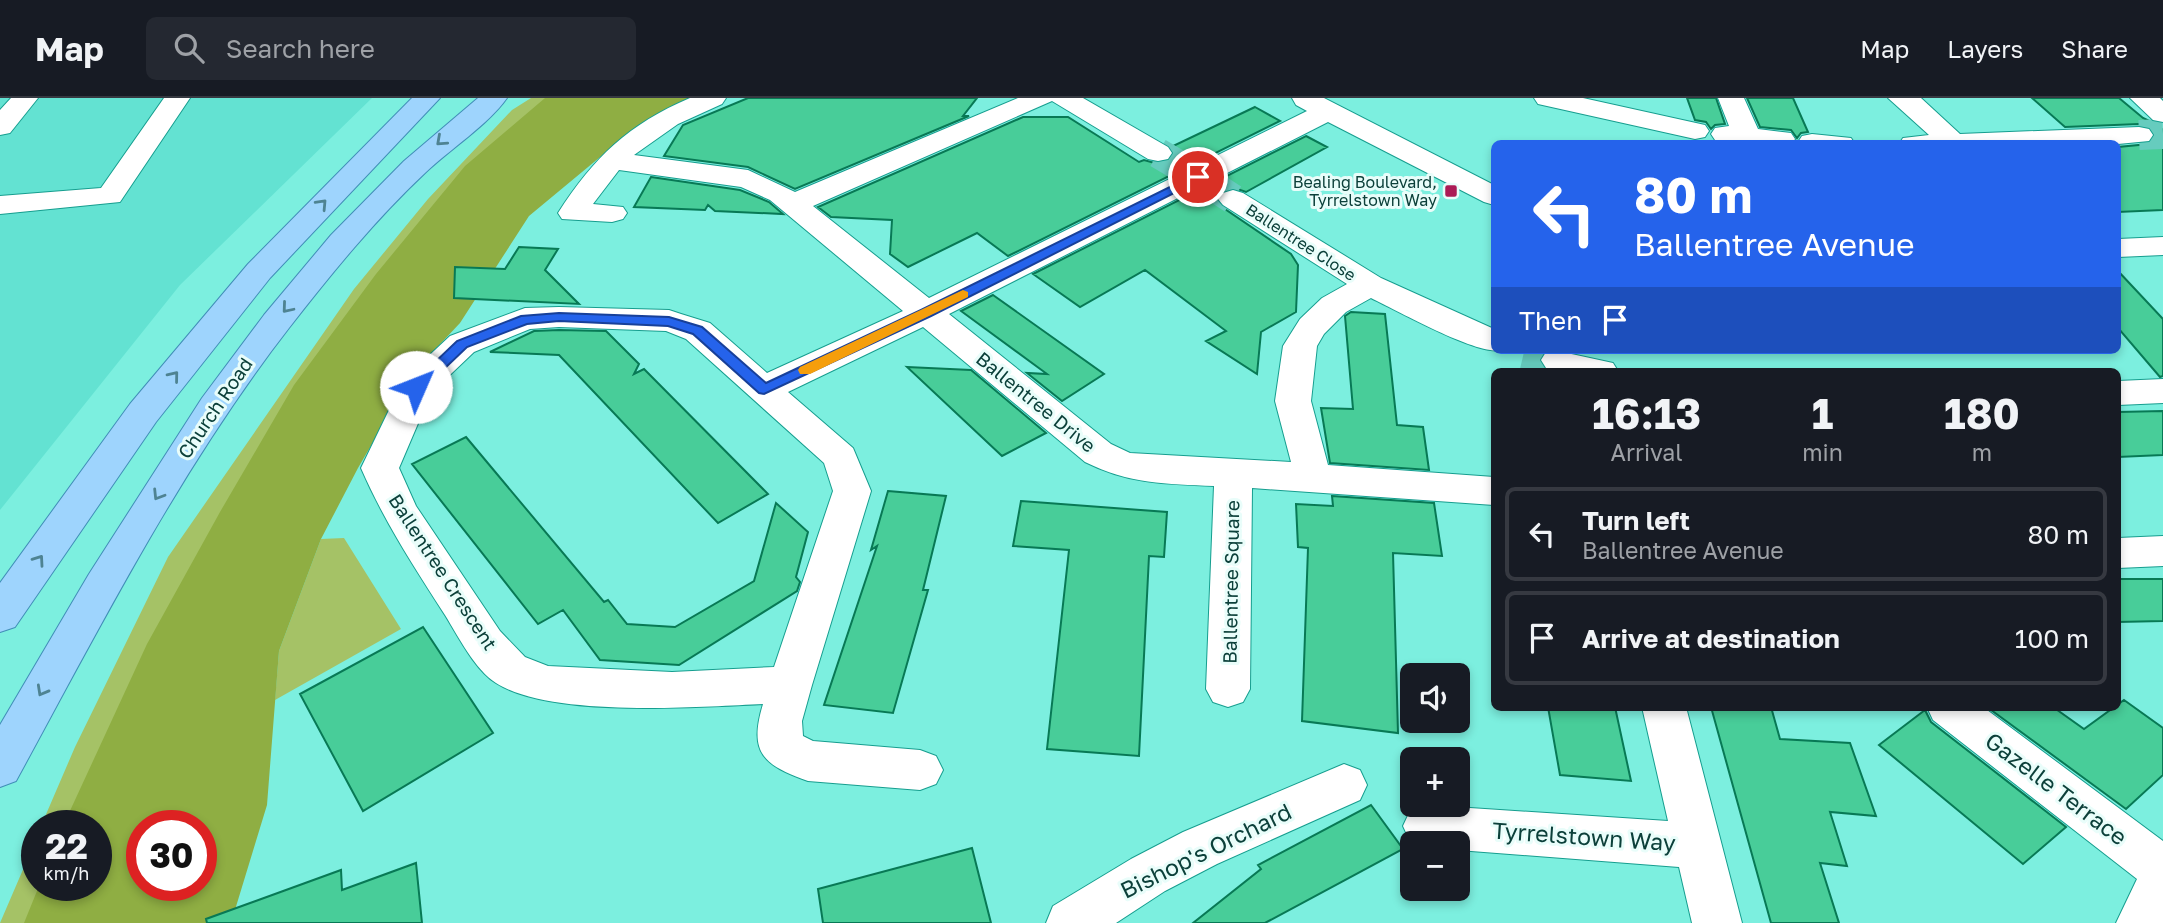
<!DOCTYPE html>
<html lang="en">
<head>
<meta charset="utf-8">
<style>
  body { margin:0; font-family:"Golos Text",sans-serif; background:#242831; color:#f1f3f6; height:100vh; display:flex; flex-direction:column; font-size:26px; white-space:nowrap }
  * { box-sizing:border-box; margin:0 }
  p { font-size:23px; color:#9ea1a6 }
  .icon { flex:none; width:38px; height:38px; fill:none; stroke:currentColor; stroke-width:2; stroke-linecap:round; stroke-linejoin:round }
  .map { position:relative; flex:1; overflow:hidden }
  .sheet { position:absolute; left:1491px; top:270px; width:630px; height:343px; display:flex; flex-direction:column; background:#171b24; border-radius:10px; box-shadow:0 4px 10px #0003 }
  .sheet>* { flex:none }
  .guide { position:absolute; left:1491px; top:42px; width:630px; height:214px; border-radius:10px; box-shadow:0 4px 10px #0003; background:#2563eb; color:#fff; overflow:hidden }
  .controls { position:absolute; left:1400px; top:565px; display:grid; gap:14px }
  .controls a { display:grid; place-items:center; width:70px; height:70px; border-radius:10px; background:#171b24; box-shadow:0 4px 10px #0003; font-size:35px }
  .speed { position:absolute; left:21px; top:712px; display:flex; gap:14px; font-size:35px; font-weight:700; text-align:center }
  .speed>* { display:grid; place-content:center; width:91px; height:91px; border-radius:50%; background:#171b24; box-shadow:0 4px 10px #0003; line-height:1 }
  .speed small { font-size:18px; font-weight:400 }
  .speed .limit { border:10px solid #d22; background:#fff; color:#111 }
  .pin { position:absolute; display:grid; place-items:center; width:60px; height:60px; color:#fff; margin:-30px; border:4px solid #fff; border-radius:50%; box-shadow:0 2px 7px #0007 }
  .me { position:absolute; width:77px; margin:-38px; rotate:46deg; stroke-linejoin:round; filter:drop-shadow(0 0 5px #0008) }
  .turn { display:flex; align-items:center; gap:24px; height:147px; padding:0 28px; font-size:32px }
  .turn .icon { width:91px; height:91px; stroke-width:2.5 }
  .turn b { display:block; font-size:49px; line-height:60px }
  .then { display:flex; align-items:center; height:66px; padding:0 28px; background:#0003; gap:14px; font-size:26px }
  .eta { display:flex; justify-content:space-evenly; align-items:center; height:119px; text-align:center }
  .eta b { font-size:42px; font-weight:700; line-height:49px }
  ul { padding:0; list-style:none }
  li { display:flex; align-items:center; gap:21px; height:94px; margin:0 14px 10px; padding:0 14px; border:4px solid #363941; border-radius:10px }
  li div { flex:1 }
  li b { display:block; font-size:26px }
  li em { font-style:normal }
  header { display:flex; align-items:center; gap:42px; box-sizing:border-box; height:98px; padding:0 35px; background:#171b24; border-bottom:2px solid #363941 }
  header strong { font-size:33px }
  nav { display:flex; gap:38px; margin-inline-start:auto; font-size:24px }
  .search { width:490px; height:63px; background:#242831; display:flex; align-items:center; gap:18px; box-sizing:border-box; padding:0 24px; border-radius:10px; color:#9ea1a6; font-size:26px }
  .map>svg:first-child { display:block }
</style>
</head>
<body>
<header>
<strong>Map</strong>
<div class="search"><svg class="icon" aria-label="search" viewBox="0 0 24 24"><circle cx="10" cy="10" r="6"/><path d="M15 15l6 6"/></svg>Search here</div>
<nav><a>Map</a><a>Layers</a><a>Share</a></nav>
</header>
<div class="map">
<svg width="2163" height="825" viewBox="0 0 2163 825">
  <rect width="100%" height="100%" fill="#7cefdf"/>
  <!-- built -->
  <path fill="#63e2d2" d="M 0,0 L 372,0 L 180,187 L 0,412 Z"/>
  <!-- green -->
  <path fill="#a5c266" d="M 531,0 L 560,0 L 470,80 L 91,825 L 0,825 L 37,739 L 37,788 L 96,788 L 96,728 L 41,728 L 75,649 L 168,459 L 354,191 L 428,101 L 512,12 Z
    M 344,440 L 401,531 L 275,602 L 279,553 L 321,441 Z"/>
  <!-- forest -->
  <path fill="#8fae43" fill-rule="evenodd" d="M 545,0 L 700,0 L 617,45 L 529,118 L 460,225 L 414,274 L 358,370 L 321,441 L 279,553 L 267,707 L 231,825 L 24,825 L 39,788 L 96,788 L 96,728 L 63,728 L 147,546 L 220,414 L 294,287 L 376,176 L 465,68 ZM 142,728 L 201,728 L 201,788 L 142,788 Z"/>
  <!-- building -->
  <path fill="#48cd99" stroke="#087955" stroke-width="2" d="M 748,0 L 977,0 L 963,18 L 969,18 L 795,91 L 748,69 L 664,58 L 683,27 Z
    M 1687,0 L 1716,0 L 1725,26 L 1715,27 L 1711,31 L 1706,24 L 1695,22 Z
    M 1747,0 L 1793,0 L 1808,34 L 1801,35 L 1797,40 L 1791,32 L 1760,29 Z
    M 2032,0 L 2119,0 L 2143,20 L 2154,25 L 2163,32 L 2163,112 L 2118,114 L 2118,49 L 2149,46 L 2155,38 L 2151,30 L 2139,26 L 2065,29 Z
    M 1255,9 L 1280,23 L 1008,158 L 977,135 L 908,169 L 890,156 L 892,122 L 831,119 L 818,109 L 1023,19 L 1068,19 L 1139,64 L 1144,62 L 1158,66 L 1170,62 L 1174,56 L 1171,49 Z
    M 1306,38 L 1327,49 L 1246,94 L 1232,89 L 1221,93 L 1215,101 L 1222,109 L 1291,156 L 1298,167 L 1296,214 L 1261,234 L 1257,276 L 1206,243 L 1226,233 L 1145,172 L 1080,209 L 1033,176 Z
    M 651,79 L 740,92 L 769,104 L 783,116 L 715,113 L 708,107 L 705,112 L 634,109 Z
    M 519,149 L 558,151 L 545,172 L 579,206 L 454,200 L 455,169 L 505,171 Z
    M 2118,173 L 2163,221 L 2163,278 L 2160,279 L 2118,230 Z
    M 993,197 L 1104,276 L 1062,303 L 1027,275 L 1047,276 L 961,213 Z
    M 1351,214 L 1385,216 L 1397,327 L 1423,329 L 1429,372 L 1330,365 L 1321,310 L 1353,311 L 1345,218 Z
    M 559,232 L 606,233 L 639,266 L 634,276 L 644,271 L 768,396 L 718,425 L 559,257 L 490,254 L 534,233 Z
    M 907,269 L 971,272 L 1046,335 L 1002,358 Z
    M 2163,313 L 2163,357 L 2118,359 L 2118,314 Z
    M 466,339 L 604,504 L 608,502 L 627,526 L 675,529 L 754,483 L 776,405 L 808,434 L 796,479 L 800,484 L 797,493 L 679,567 L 600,562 L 563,512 L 538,526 L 412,366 Z
    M 888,393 L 946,398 L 923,492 L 928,492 L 893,615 L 824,607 L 877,448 L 871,452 Z
    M 1332,398 L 1434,405 L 1442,458 L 1393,455 L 1398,635 L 1302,623 L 1308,450 L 1298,449 L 1296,406 L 1333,408 Z
    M 1021,403 L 1167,414 L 1164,459 L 1149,458 L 1139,658 L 1047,651 L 1069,452 L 1013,448 Z
    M 2118,481 L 2163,481 L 2163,523 L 2118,524 Z
    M 423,529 L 493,635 L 363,713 L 300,596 Z
    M 2124,602 L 2163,630 L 2163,677 L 2126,711 L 1987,609 L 2053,609 L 2084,631 Z
    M 1548,609 L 1615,609 L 1631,683 L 1560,677 Z
    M 1711,609 L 1771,609 L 1780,641 L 1850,645 L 1876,718 L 1830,714 L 1847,768 L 1820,765 L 1839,825 L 1771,825 Z
    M 1925,612 L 1931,624 L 2066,729 L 2023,766 L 1879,647 Z
    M 1371,707 L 1403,751 L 1265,825 L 1193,825 L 1261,771 L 1258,767 Z
    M 972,750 L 991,825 L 823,825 L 818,791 Z
    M 416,765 L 422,825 L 207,825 L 206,821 L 341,772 L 342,792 Z"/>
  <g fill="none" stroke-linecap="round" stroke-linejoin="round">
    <!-- minor-tunnel-far1 -->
    <path stroke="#66ccbe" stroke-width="30" stroke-dasharray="30 15" stroke-linecap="butt" d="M 2139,37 L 2163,36
      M 1158,55 L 1180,68
      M 1213,88 L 1233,101"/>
    <!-- minor-tunnel -->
    <path stroke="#66ccbe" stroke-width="37" stroke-dasharray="37 18" stroke-linecap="butt" d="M 1524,254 L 1558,262"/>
    <!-- minor casing -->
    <g stroke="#169e8f" stroke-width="2">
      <path id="minor" d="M 11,0 L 38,0 L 10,35 L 0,37 L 0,12 Z
        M 164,0 L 190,0 L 120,104 L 0,116 L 0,98 L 101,90 Z
        M 690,0 L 726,0 L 722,6 L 678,26 L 634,57 L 748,72 L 795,94 L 1018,0 L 1083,0 L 1168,49 L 1172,55 L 1168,61 L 1158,63 L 1148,61 L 1052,3 L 813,108 L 929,200 L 1307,13 L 1296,7 L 1292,0 L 1324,0 L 1494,87 L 1494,107 L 1484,104 L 1328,24 L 949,216 L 1111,346 L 1130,355 L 1291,364 L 1275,303 L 1283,248 L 1300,221 L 1322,200 L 1347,186 L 1223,107 L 1218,101 L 1223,95 L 1233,92 L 1243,95 L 1381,180 L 1494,231 L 1494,252 L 1501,252 C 1478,258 1396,212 1371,200 L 1346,214 L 1324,236 L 1317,248 L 1311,303 L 1328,367 L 1494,379 L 1494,407 L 1252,390 L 1250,591 L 1243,604 L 1228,609 L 1213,604 L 1206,591 L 1214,388 C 1166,386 1129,386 1085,364 L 923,229 L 788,294 L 853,350 L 871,393 L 812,587 L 802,623 L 803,638 L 813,643 L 920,652 L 936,658 L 943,672 L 936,686 L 920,692 L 808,683 C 764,667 748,656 763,606 C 696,609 551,620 496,585 C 475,572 458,538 445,517 C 414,469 384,423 361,370 L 404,281 L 450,238 L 525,210 L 559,209 L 669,212 L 681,216 L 710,225 L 767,275 L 903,213 L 770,102 L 741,89 L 619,72 L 593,106 L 623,109 L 627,115 L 623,121 L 612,124 L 562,121 L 558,115 C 594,59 629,26 690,0 ZM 559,229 L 666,233 L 686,241 L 824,365 L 833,393 L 774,569 L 672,574 L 548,568 L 525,559 L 500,533 L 416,408 L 399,370 L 431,295 L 474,254 L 530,231 Z
        M 1534,0 L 1583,0 L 1705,27 L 1709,33 L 1705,39 L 1695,41 L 1538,6 Z
        M 1718,0 L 1744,0 L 1758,31 L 1791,35 L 1795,41 L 1792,46 L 1737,46 L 1715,42 L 1711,36 L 1715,30 L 1729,28 Z
        M 1888,0 L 1921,0 L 1960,36 L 2139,29 L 2149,31 L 2153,37 L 2149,43 L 2118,46 L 1899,46 L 1903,40 L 1929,37 Z
        M 2130,0 L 2160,0 L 2163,3 L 2163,24 L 2153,22 Z
        M 1812,36 L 1851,40 L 1855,46 L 1798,44 L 1802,38 Z
        M 2163,139 L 2163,157 L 2118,159 L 2118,141 Z
        M 1553,252 L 1613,265 L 1618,273 L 1557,273 L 1546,270 L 1541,262 L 1546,254 Z
        M 2163,281 L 2163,305 L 2118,307 L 2118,283 Z
        M 2163,438 L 2163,468 L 2118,470 L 2118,440 Z
        M 1642,609 L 1686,609 L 1742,825 L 1692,825 L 1679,769 L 1458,752 L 1458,746 L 1410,743 L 1403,728 L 1410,713 L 1425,707 L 1668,723 Z
        M 1927,609 L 1983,609 L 2163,743 L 2163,825 L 2116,825 L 2137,781 L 1933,622 Z
        M 1344,666 L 1360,672 L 1367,687 L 1360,702 L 1217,766 L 1165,793 L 1116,825 L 1046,825 L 1053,808 L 1131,761 L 1183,734 Z"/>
    </g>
    <!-- major casing -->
    <g stroke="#418eb7" stroke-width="2">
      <path id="major" d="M 412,0 L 440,0 L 270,180 L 156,324 L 15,529 L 0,534 L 0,485 L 130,306 L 248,166 Z
        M 478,0 L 507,0 C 489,26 449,52 425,75 C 375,122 331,176 289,230 C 181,369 100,529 16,683 L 0,689 L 0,627 L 89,476 L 202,300 L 264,217 L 331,137 L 404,63 Z"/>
    </g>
    <!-- minor -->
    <use href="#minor" fill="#fff" fill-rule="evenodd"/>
    <!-- major -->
    <use href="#major" fill="#9ed4fd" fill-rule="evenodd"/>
  </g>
  <!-- one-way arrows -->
  <defs><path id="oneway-chevron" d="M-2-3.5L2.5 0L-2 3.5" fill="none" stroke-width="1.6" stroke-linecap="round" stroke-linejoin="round" transform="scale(1.75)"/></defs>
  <g stroke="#4e8392">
    <use href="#oneway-chevron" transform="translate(441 43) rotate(138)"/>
    <use href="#oneway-chevron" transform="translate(322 106) rotate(-47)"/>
    <use href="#oneway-chevron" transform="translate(287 210) rotate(130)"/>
    <use href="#oneway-chevron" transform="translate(174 278) rotate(-51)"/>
    <use href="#oneway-chevron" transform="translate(158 397) rotate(122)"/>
    <use href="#oneway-chevron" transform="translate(39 462) rotate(-55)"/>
    <use href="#oneway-chevron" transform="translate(42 593) rotate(119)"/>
  </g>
  <!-- route -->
  <path fill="#2563eb" stroke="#184099" stroke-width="2" d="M 1198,75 L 1202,76 L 1202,81 L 931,218 L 764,296 L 759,295 L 693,236 L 668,228 L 559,223 L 527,226 L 467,249 L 421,293 L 411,293 L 409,289 L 457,243 L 521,218 L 559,215 L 669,219 L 702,229 L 766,285 L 921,212 Z"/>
  <!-- slow -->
  <path fill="#f59e0b" d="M 963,192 L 968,194 L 968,199 L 810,276 L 800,276 L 798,272 L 800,269 Z"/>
  <!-- markers -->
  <rect fill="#ab1c56" stroke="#e9fdfa" stroke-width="2.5" x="1444" y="86" width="14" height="14" rx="3.5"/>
  <g text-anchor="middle" stroke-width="6" stroke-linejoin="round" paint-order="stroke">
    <!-- far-poi labels -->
    <g font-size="16" fill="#0c403a" stroke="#e9fdfa" text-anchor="end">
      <text x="1437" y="90">Bealing Boulevard,<tspan x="1437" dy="18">Tyrrelstown Way</tspan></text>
    </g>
    <!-- far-street labels -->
    <g font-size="16" fill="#0c403a" stroke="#e9fdfa">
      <text transform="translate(1301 144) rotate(33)" y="6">Ballentree Close</text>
    </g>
    <!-- street labels -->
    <g font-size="19" fill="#0c403a" stroke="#e9fdfa">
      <text transform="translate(1036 304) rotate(39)" y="7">Ballentree Drive</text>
      <text transform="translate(215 310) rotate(-56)" y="7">Church Road</text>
      <text transform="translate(443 474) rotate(57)" y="7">Ballentree Crescent</text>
      <text transform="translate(1231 484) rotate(-89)" y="7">Ballentree Square</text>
    </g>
    <!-- near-street labels -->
    <g font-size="23" fill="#0c403a" stroke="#e9fdfa">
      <text transform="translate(2056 691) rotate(37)" y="8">Gazelle Terrace</text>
      <text transform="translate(1584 739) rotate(4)" y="8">Tyrrelstown Way</text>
      <text transform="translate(1206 753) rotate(-26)" y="8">Bishop's Orchard</text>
    </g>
  </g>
</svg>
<div class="controls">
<a><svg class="icon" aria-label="sound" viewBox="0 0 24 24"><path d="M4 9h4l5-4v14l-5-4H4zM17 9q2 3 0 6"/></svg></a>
<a>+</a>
<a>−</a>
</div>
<div class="speed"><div>22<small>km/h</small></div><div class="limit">30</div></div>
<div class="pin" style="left:1198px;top:79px;background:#d93025"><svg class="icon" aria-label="arrive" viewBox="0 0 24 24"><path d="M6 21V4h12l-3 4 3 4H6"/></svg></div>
<svg class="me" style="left:416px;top:289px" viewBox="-20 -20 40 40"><circle r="19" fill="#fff"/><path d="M0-13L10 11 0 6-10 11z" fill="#2563eb"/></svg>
<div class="guide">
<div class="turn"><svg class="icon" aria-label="left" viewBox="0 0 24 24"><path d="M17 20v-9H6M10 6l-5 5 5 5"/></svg><div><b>80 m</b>Ballentree Avenue</div></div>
<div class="then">Then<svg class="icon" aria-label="arrive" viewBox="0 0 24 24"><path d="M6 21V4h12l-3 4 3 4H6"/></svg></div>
</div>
<section class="sheet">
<div class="eta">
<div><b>16:13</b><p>Arrival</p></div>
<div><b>1</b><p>min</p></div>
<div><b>180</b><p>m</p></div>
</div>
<ul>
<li><svg class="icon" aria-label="left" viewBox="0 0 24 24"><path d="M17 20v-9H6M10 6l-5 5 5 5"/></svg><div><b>Turn left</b><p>Ballentree Avenue</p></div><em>80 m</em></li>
<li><svg class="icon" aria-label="arrive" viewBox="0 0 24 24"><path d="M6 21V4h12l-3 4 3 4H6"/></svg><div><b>Arrive at destination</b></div><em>100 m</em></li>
</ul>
</section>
</div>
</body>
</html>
